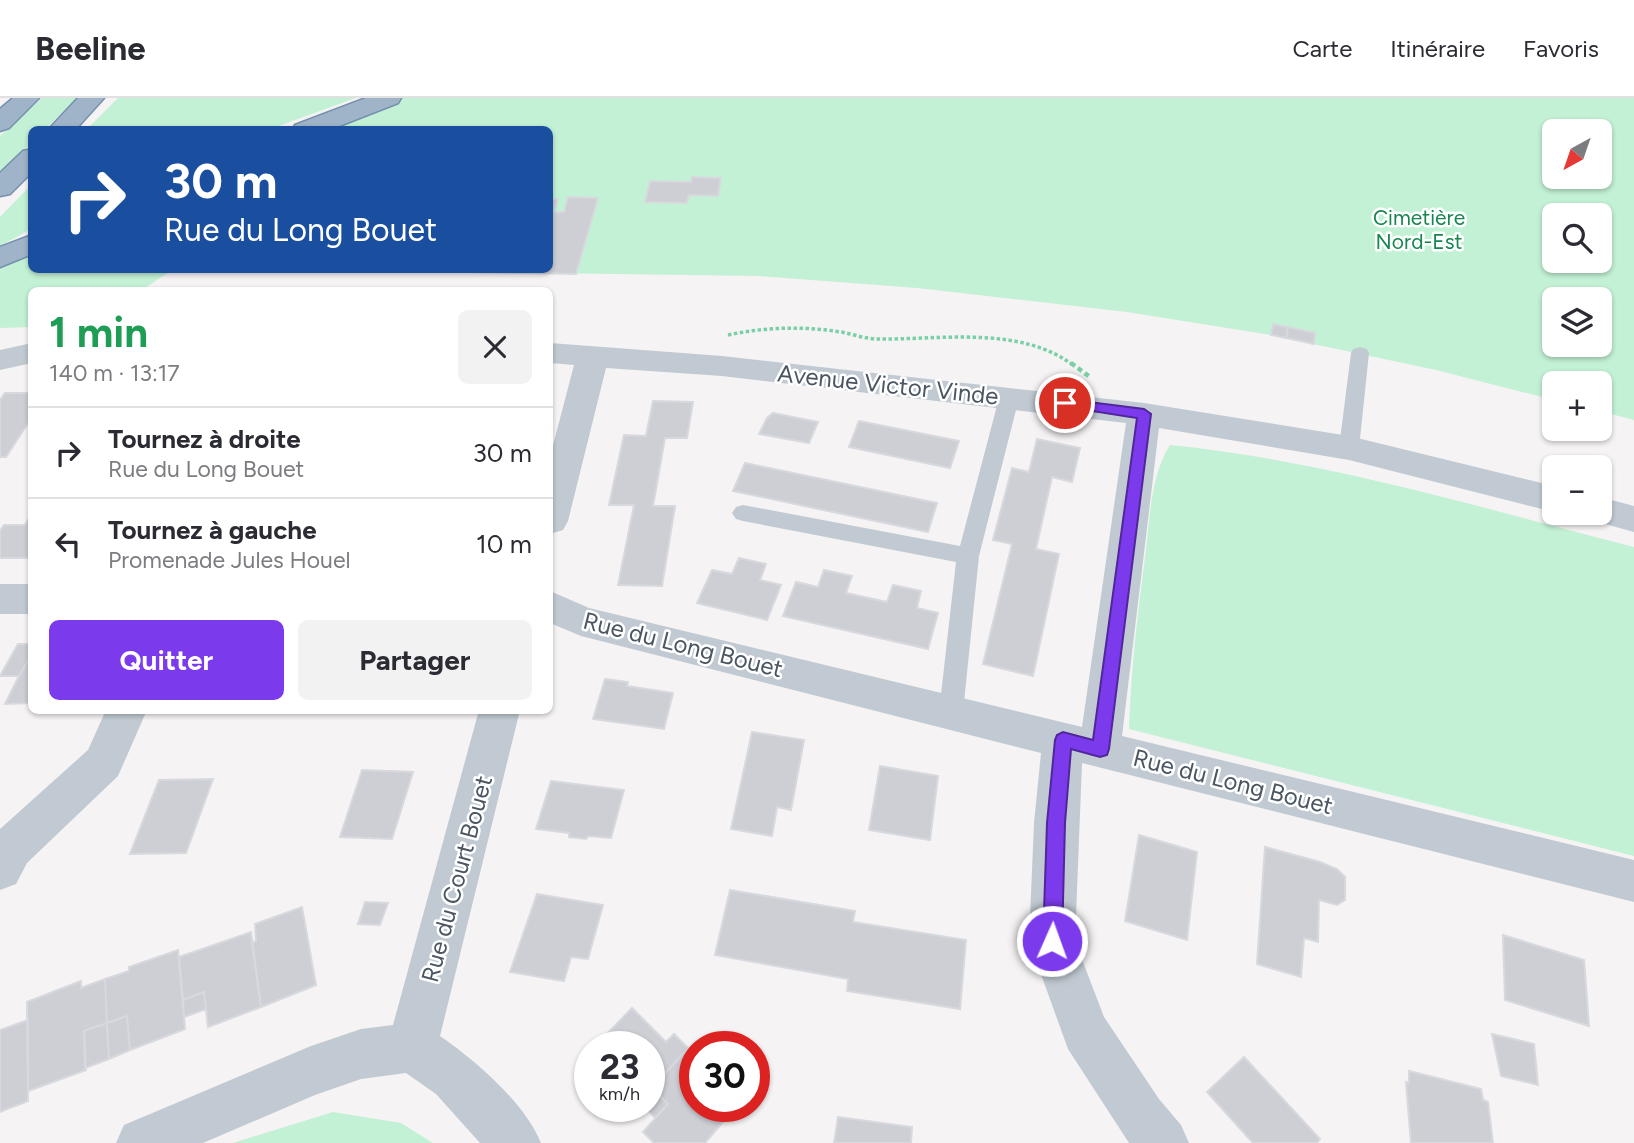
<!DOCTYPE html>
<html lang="fr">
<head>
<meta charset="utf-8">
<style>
  body { margin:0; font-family:Figtree,sans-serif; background:#f2f2f3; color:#2b2b33; height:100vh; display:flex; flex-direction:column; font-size:26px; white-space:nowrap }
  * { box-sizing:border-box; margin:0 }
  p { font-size:23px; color:#7c7c81 }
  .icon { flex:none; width:38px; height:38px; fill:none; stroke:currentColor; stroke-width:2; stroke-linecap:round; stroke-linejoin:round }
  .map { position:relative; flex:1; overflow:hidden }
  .side { position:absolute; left:28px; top:189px; width:525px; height:427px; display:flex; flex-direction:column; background:#fff; border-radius:10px; box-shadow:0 2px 5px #0004 }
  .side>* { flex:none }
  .guide { position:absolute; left:28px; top:28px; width:525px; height:147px; border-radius:10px; box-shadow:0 2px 5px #0004; background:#1a4fa0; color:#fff; overflow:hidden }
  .needle { width:46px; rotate:220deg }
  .buttons { position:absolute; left:1542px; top:21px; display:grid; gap:14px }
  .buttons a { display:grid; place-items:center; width:70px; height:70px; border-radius:10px; background:#fff; box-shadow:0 2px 5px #0004; font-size:35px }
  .speed { position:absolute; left:574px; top:933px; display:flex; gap:14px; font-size:35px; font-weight:700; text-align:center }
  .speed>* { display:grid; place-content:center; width:91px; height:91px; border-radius:50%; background:#fff; box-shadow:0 2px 5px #0004; line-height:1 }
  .speed small { font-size:18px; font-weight:400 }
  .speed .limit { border:10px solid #d22; background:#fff; color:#111 }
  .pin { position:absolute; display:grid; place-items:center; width:60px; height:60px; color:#fff; margin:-30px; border:4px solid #fff; border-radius:50%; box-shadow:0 2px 7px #0007 }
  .me { position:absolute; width:77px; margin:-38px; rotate:2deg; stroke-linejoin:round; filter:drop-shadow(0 0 5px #0008) }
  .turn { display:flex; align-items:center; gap:24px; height:147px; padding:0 21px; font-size:32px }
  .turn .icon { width:91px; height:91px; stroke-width:2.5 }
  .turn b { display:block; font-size:49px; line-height:60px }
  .round { display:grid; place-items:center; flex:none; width:74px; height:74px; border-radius:10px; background:#f2f2f3 }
  .head { display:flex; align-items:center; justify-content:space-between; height:119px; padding:0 21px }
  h1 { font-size:42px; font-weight:700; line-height:52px; color:#1e9e55 }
  .action { display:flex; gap:14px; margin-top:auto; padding:14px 21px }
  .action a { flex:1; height:80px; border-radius:10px; background:#7c3aed; color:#fff; font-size:28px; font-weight:700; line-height:80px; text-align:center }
  .action a+a { background:#f2f2f3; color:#2b2b33 }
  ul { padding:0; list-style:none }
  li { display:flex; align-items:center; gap:21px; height:91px; padding:0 21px; border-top:2px solid #e1e1e2 }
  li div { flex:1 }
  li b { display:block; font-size:26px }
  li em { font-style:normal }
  header { display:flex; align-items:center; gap:42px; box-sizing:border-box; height:98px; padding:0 35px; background:#fff; border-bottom:2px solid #e1e1e2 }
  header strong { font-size:33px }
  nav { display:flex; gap:38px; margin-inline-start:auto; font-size:24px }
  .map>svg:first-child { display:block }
</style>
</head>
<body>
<header>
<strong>Beeline</strong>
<nav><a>Carte</a><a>Itinéraire</a><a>Favoris</a></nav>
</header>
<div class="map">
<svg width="1634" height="1045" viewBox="0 0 1634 1045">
  <rect width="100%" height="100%" fill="#f5f3f3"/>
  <!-- green -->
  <path fill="#c3f1d5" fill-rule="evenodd" d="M 42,0 L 78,0 L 45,31 L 32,32 L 31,45 L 0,76 L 0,38 Z
    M 118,0 L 356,0 L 270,31 L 87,31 Z
    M 389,0 L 1634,0 L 1634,322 L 1600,313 L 1600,285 L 1554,285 L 1554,302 L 1436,272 L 1271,237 L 1127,214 L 917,190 L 758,178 L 326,172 L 550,172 L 550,32 L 304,32 ZM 1554,33 L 1600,33 L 1600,79 L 1554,79 ZM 1554,117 L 1600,117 L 1600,163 L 1554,163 ZM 1554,201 L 1600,201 L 1600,247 L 1554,247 Z
    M 31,87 L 31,131 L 0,148 L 0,119 Z
    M 31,145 L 32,172 L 172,172 L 142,192 L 32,192 L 31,229 L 0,230 L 0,160 Z
    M 1170,347 C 1328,363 1481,410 1634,449 L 1634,758 L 1129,631 C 1131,570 1138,512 1146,452 C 1150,417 1151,377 1170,347 Z
    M 333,1014 L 401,1025 L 433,1045 L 233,1045 Z"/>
  <!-- building -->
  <path fill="#cdcfd5" stroke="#d7d9de" stroke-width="2" d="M 692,79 L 721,80 L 718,98 L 689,97 L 687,105 L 645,104 L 650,83 L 691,84 Z
    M 568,99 L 598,100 L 576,176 L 368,172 L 550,172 L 550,101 L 558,101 L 554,114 L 564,114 Z
    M 1273,226 L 1288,229 L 1286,240 L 1271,237 Z
    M 1288,229 L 1315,235 L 1314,246 L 1286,240 Z
    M 5,295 L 32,295 L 32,319 L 6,359 L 0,359 L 0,302 Z
    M 653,303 L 693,304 L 687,340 L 665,340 L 653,408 L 675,408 L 662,488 L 618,487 L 634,407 L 609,407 L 624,337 L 646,338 Z
    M 773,315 L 818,324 L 809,345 L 759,336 L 767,320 Z
    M 859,323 L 959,343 L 950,370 L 849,349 Z
    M 1037,341 L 1080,350 L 1072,384 L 1052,379 L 1036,451 L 1059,456 L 1033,578 L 983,566 L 1012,446 L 993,442 L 1012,370 L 1029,374 Z
    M 745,365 L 937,405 L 928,434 L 733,393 Z
    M 32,415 L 32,460 L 0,460 L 0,433 L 4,427 L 25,427 Z
    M 739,460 L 766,466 L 760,482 L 781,487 L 767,522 L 697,505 L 712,472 L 732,476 Z
    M 824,472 L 852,478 L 846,495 L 887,504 L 893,487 L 921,493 L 917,510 L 938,515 L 928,551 L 783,518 L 796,484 L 818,489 Z
    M 18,546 L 32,546 L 32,556 L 19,578 L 0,578 Z
    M 32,556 L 32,605 L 5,606 L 19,578 Z
    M 605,581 L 628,584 L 627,588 L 673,595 L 664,631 L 593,621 Z
    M 752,634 L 804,642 L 791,712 L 777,709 L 772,738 L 731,731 Z
    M 880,668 L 938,678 L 930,742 L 869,732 Z
    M 362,672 L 413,674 L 392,741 L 340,739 Z
    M 213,681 L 186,755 L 130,756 L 159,682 Z
    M 551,683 L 624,692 L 611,740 L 588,738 L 586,741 L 569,739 L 569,735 L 536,731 Z
    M 1139,737 L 1197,754 L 1187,842 L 1125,823 Z
    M 1265,749 L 1320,764 L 1337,771 L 1345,779 L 1345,802 L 1337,807 L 1319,802 L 1318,844 L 1304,840 L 1301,879 L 1257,866 Z
    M 730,792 L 855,813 L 853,824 L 966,842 L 960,911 L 847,893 L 848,881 L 715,857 Z
    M 537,796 L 603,807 L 588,861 L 571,859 L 564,883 L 510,874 Z
    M 365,804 L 388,805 L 380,827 L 358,826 Z
    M 302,809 L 316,887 L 261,909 L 252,845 L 256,843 L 255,826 Z
    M 251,834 L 261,909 L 208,929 L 204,894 L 183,902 L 179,859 Z
    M 1503,837 L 1584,862 L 1589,928 L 1505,902 Z
    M 178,852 L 185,931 L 130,952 L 127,918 L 107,925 L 105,881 L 129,873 L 129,869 Z
    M 105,881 L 107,925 L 84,933 L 86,972 L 28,993 L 27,904 L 81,883 L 81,890 Z
    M 204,894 L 206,911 L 184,919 L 183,902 Z
    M 632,910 L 666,944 L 674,936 L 688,950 L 652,990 L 649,987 L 649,948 L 595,948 Z
    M 127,918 L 130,952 L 109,961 L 107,925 Z
    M 28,922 L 28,1003 L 0,1014 L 0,932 Z
    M 107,925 L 109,961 L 85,970 L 84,933 Z
    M 1492,936 L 1534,946 L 1538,987 L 1501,978 Z
    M 688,950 L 695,956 L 695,1008 L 731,1008 L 734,1011 L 705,1045 L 654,1045 L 643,1034 L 668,1006 L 652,990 Z
    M 590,954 L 590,979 L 578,967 Z
    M 1244,959 L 1320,1041 L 1317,1045 L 1253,1045 L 1207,994 Z
    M 1409,973 L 1481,991 L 1483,1002 L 1488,1004 L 1493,1045 L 1411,1045 L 1406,984 L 1409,985 Z
    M 652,990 L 668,1006 L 655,1020 L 644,1008 L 649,1008 L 649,993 Z
    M 838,1019 L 912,1029 L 911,1045 L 834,1045 Z"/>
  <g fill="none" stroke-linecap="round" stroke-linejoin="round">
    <!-- trunk casing -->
    <g stroke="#7690ad" stroke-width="3">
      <path id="trunk" d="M 13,0 L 39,0 L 9,30 L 0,33 L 0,11 Z
        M 78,0 L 104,0 L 75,32 L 48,32 Z
        M 366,0 L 401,0 L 398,5 L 329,32 L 292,32 L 295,27 Z
        M 32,51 L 32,74 L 10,96 L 0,98 L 0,75 L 23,53 Z
        M 32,137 L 32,156 L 0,169 L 0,149 Z"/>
    </g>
    <!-- path-far1 -->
    <path stroke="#7ad0a6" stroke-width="3.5" stroke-dasharray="3.5 2.5" stroke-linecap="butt" d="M 728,237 C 765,229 803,228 841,234 C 853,236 865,241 878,241 C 940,242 1019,227 1073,267"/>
    <!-- path -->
    <path stroke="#7ad0a6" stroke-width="4.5" stroke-dasharray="5 3.5" stroke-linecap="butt" d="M 1071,265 L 1090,279"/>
    <!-- service -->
    <path fill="#c1cad2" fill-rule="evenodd" d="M 1360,249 L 1367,251 L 1369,255 L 1359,350 L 1356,355 L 1342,355 L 1339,350 L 1351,255 L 1353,251 Z
      M 1009,293 L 1016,295 L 1019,300 L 979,458 L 963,614 L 960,621 L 951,624 L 942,621 L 939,614 L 956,464 L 743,423 L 736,421 L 732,415 L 736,409 L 743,407 L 960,448 L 999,300 L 1002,295 Z"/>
    <!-- minor -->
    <path fill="#c1cad2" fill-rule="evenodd" d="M 32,245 L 32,265 L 0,272 L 0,252 Z
      M 550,245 L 722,258 L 1144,305 L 1349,338 L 1554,388 L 1554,414 L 1349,362 L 1159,330 L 1122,638 L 1634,762 L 1634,804 L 1082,665 L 1075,843 L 1104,919 L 1159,1001 L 1181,1027 L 1189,1045 L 1129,1045 L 1068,951 L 1029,843 L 1034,725 L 1041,655 L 581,538 L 550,525 L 550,493 L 589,510 L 1082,629 L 1126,325 L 722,278 L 606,270 L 568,423 L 563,432 L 550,436 L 550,359 L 574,267 L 550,265 Z
      M 1600,399 L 1634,408 L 1634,434 L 1587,421 L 1584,415 L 1600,415 Z
      M 0,486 L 32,486 L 32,516 L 0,516 Z
      M 106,612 L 147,612 L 118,678 L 27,765 L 16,786 L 0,792 L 0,731 L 88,652 Z
      M 479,612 L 520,612 L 440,938 C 476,963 524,1004 541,1045 L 480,1045 L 436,996 L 406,975 L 361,981 L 315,997 L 203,1045 L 116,1045 L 124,1027 L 311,948 L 361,931 L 393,927 Z"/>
    <!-- trunk -->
    <use href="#trunk" fill="#9fb4c9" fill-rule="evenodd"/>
  </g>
  <!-- route -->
  <path fill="#7c3aed" stroke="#51269a" stroke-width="2" d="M 1065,301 L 1144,311 L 1151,316 L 1109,651 L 1107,657 L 1100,659 L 1071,651 L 1065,725 L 1062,843 L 1059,849 L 1052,852 L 1046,849 L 1043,843 L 1047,725 L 1055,642 L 1057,637 L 1063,634 L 1093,642 L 1137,320 L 1060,308 L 1060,302 Z"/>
  <g text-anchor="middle" stroke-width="5" stroke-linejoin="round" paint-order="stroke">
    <!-- far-park labels -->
    <g font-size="21" fill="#17864f" stroke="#fff">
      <text x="1419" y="127">Cimetière<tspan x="1419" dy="24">Nord-Est</tspan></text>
    </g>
    <!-- street labels -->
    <g font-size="24" fill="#4a5661" stroke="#fff">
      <text transform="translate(888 287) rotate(6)" y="8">Avenue Victor Vinde</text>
      <text transform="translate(683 547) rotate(14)" y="8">Rue du Long Bouet</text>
      <text transform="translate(1233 684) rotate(14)" y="8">Rue du Long Bouet</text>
      <text transform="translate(457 781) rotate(-75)" y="8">Rue du Court Bouet</text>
    </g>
  </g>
</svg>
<div class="buttons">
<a><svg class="needle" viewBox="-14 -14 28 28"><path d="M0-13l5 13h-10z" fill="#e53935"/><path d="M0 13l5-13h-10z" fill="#7c7c81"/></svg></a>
<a><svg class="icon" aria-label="search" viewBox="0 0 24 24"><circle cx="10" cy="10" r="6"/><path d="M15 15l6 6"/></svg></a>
<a><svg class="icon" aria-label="layers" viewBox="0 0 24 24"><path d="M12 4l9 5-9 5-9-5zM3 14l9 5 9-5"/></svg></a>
<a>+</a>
<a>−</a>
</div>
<div class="speed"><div>23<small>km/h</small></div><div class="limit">30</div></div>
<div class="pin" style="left:1065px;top:305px;background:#d93025"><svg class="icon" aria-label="arrive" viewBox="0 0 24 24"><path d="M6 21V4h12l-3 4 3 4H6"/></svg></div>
<svg class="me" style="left:1052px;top:843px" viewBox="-20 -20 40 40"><circle r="17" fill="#7c3aed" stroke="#fff" stroke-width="3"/><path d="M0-11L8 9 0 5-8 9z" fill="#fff"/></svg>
<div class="guide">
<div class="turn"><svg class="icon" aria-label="right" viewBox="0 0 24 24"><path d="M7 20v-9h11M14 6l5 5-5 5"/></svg><div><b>30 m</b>Rue du Long Bouet</div></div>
</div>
<section class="side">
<div class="head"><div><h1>1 min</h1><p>140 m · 13:17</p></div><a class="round"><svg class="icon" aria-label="close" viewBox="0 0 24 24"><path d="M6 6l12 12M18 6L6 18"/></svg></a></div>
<ul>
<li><svg class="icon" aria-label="right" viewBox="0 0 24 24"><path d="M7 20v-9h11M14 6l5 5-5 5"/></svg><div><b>Tournez à droite</b><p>Rue du Long Bouet</p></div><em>30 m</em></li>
<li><svg class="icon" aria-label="left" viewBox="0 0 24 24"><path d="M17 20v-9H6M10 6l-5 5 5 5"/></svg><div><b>Tournez à gauche</b><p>Promenade Jules Houel</p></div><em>10 m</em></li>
</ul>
<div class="action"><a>Quitter</a><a>Partager</a></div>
</section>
</div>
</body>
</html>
